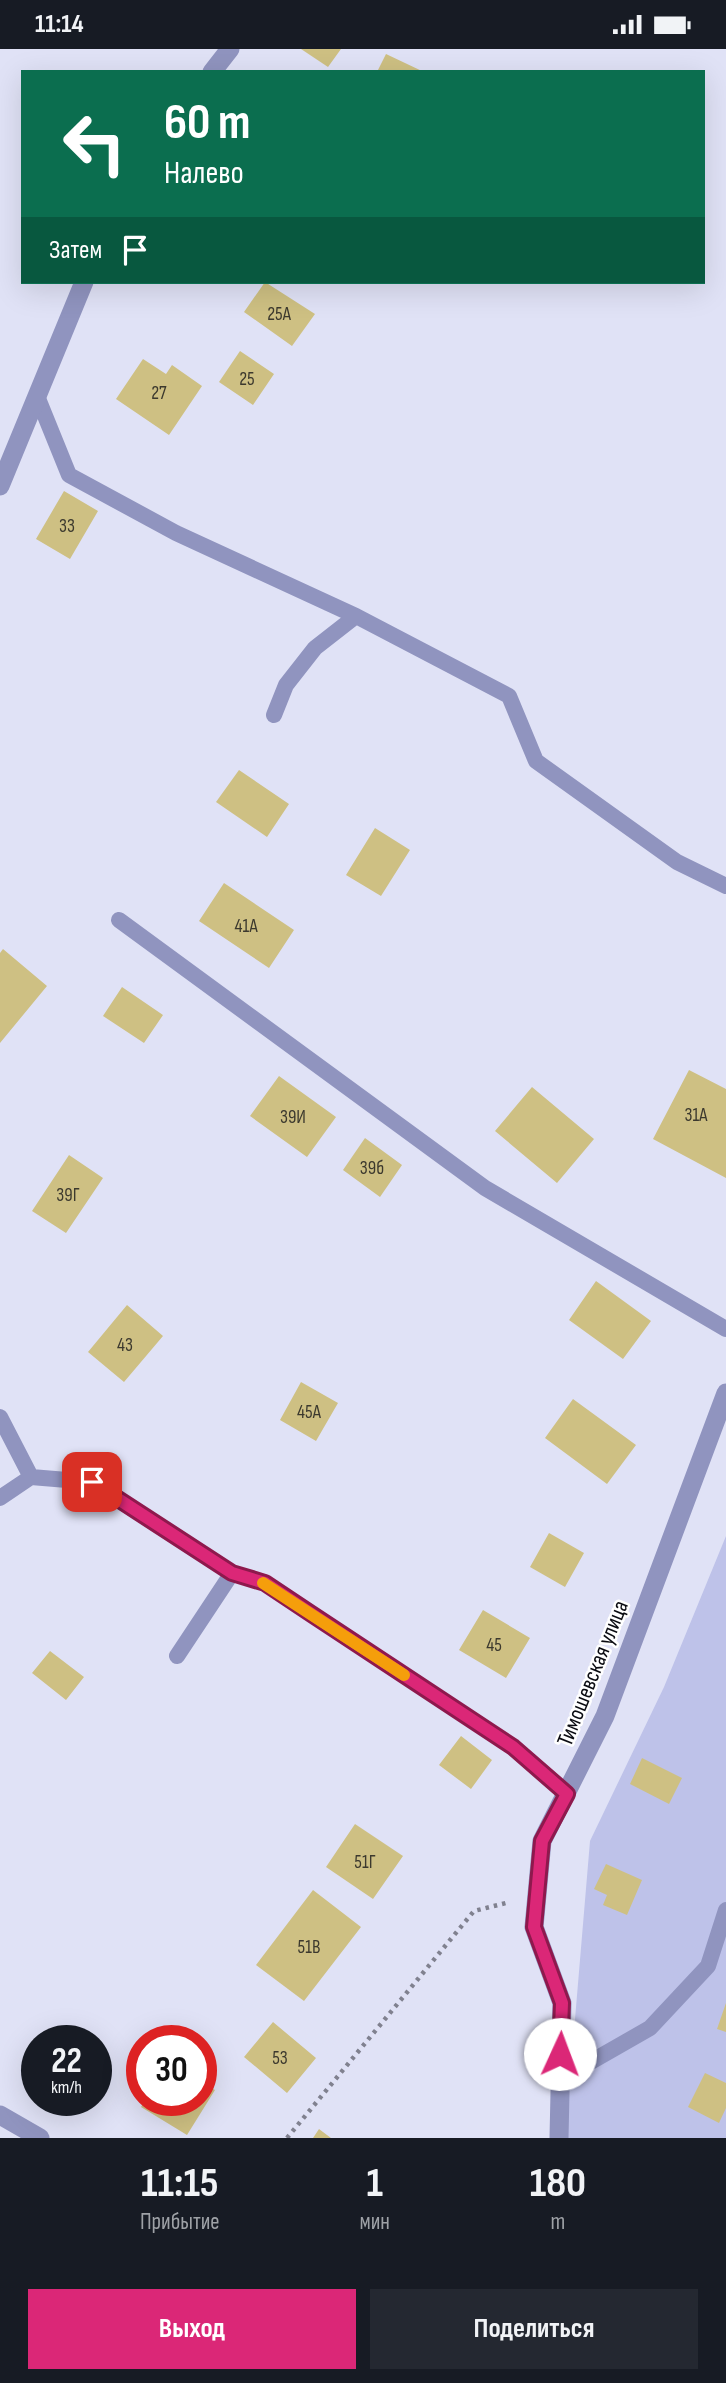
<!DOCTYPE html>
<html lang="ru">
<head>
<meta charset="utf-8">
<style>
  body { margin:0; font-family:"Sofia Sans Condensed",sans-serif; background:#242831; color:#f1f3f6; height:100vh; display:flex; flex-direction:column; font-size:26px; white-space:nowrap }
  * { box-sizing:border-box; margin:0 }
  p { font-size:23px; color:#9ea1a6 }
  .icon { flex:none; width:38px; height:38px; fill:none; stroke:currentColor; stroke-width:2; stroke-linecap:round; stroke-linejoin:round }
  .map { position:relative; height:2089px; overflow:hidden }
  .sheet { display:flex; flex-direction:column; background:#171b24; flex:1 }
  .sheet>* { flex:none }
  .banner { position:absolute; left:21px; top:21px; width:684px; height:214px; border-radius:0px; box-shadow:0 7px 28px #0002; background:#0b6e4f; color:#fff; overflow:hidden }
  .speed { position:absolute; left:21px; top:1976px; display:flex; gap:14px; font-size:35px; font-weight:700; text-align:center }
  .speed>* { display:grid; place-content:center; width:91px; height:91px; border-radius:50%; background:#171b24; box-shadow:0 7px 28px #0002; line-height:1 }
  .speed small { font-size:18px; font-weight:400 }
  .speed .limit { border:10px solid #d22; background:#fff; color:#111 }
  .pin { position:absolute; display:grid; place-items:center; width:60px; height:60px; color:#fff; margin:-30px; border-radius:14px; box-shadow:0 4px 10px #0006 }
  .me { position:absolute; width:77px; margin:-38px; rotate:2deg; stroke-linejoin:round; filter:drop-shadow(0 0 5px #0008) }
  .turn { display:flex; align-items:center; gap:24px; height:147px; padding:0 28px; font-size:32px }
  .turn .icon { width:91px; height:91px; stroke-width:2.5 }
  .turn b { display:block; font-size:49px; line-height:60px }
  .then { display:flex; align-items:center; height:66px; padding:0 28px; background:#0003; gap:14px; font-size:26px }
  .eta { display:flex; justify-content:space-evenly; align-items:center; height:119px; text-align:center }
  .eta b { font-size:42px; font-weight:700; line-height:49px }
  .primary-button { display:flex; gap:14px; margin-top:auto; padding:14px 28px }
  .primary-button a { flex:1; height:80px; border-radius:0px; background:#db2777; color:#fff; font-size:28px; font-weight:700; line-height:80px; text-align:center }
  .primary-button a+a { background:#242831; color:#f1f3f6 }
  .status { display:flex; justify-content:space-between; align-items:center; height:49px; padding:0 35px; background:#171b24; direction:ltr }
  .status svg { height:19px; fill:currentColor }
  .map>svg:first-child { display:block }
</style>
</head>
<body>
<div class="status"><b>11:14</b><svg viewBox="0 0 49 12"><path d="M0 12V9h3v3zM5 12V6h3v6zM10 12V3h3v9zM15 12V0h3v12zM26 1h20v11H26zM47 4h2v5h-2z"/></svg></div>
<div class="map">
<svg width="726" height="2089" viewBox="0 0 726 2089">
  <rect width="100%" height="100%" fill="#e0e2f6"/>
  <!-- green -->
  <path fill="#bec2e9" d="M 726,1487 L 726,2089 L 565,2089 L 590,1792 L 664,1638 Z"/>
  <!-- building -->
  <path fill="#cec083" d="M 301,0 L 341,0 L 328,18 Z
    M 386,5 L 424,23 L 377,23 Z
    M 265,233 L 315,265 L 292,297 L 244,263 Z
    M 240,302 L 274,325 L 253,356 L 219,333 Z
    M 143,310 L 166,325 L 172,316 L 202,337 L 169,386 L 116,350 Z
    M 64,442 L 98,462 L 70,510 L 36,490 Z
    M 239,721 L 289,755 L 267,788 L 216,753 Z
    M 375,779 L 410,801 L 381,847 L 346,826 Z
    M 224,834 L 294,881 L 269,919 L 199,872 Z
    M 3,900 L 47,937 L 0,994 L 0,904 Z
    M 122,938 L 163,966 L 144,994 L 103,967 Z
    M 689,1021 L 726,1040 L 726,1129 L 653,1090 Z
    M 279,1027 L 336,1068 L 307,1108 L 250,1067 Z
    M 532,1038 L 594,1090 L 557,1134 L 495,1082 Z
    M 365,1089 L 402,1116 L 380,1148 L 343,1121 Z
    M 69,1106 L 103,1129 L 66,1184 L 32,1162 Z
    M 596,1232 L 651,1272 L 623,1310 L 569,1271 Z
    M 127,1256 L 163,1287 L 124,1333 L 88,1303 Z
    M 301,1333 L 338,1354 L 316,1392 L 280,1371 Z
    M 573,1350 L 636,1396 L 607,1435 L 545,1389 Z
    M 549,1484 L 584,1504 L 565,1538 L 530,1518 Z
    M 483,1561 L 530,1589 L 506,1629 L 459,1601 Z
    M 50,1602 L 84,1628 L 66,1651 L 32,1624 Z
    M 461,1687 L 492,1711 L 471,1740 L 439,1716 Z
    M 642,1709 L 682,1729 L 669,1755 L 630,1735 Z
    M 355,1775 L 403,1807 L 373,1850 L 326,1818 Z
    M 606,1815 L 642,1831 L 627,1866 L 603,1856 L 607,1846 L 594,1840 Z
    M 313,1841 L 361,1878 L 304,1952 L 256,1916 Z
    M 726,1954 L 726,1983 L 717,1980 Z
    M 273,1973 L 316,2009 L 287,2044 L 244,2008 Z
    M 37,2010 L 37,2041 L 25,2034 Z
    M 705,2024 L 726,2034 L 726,2059 L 719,2074 L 688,2058 Z
    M 201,2032 L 215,2041 L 187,2086 L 141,2058 L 145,2051 L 201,2051 Z
    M 319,2080 L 331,2089 L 313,2089 Z"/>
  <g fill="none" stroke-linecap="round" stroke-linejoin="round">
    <!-- path -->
    <path stroke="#80818f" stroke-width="4.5" stroke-dasharray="3.5 5" stroke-linecap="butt" d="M 287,2089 L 474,1862 L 510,1853"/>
    <!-- service -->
    <path stroke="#9094bf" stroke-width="16" d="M 37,347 L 69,426 L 176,484 L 356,567
      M 274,666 L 286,636 L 315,599 L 356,567 L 509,647 L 536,712 L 677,813 L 726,837
      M 119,871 L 485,1139 L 726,1280
      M 0,1368 L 31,1428
      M 0,1449 L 31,1428 L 91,1433 L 232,1524
      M 177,1607 L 232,1524 L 265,1534 L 513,1698 L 567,1745
      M 559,2031 L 650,1979 L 708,1917 L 726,1861"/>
    <!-- minor -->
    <path stroke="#9094bf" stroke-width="19" d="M 212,23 L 230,0
      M 0,437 L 84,233
      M 0,2066 L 40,2089
      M 559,2089 L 562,1954 L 534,1878 L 542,1792 L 605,1667 L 726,1344"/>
  </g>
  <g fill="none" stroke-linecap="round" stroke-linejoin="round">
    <!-- route casing -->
    <g stroke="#8e194d" stroke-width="18">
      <path id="route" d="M 92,1433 L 232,1524 L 265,1534 L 310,1564 L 513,1698 L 567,1745 L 542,1792 L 534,1878 L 562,1954 L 560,2005"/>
    </g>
    <!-- route -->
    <use href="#route" stroke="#db2777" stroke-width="12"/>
    <!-- slow -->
    <path stroke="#f59e0b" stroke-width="12" d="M 263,1534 L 404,1626"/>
  </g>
  <g text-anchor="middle" stroke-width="5" stroke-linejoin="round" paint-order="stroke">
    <!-- number labels -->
    <g font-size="19" fill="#3c392e">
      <text x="279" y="271">25А</text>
      <text x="247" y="336">25</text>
      <text x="159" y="350">27</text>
      <text x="67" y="483">33</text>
      <text x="246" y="883">41А</text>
      <text x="696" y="1072">31А</text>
      <text x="293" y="1074">39И</text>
      <text x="372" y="1125">39б</text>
      <text x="68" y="1152">39Г</text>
      <text x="125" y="1302">43</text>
      <text x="309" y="1369">45А</text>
      <text x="494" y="1602">45</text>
      <text x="365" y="1819">51Г</text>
      <text x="309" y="1904">51В</text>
      <text x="280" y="2015">53</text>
    </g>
    <!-- street labels -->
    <g font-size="23" fill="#0b0c12" stroke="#fff">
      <text transform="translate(592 1624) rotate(-68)" y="8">Тимошевская улица</text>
    </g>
  </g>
</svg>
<div class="speed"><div>22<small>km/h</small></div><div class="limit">30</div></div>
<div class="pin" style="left:92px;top:1433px;background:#d93025"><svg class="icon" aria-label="arrive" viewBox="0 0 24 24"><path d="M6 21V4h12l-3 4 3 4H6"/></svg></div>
<svg class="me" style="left:560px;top:2005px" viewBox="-20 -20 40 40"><circle r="19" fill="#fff"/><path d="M0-13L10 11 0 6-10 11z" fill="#db2777"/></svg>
<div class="banner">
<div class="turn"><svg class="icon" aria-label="left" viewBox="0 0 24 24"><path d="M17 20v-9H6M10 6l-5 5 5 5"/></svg><div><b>60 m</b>Налево</div></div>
<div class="then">Затем<svg class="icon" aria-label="arrive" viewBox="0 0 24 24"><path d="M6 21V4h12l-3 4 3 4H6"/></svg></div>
</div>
</div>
<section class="sheet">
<div class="eta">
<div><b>11:15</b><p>Прибытие</p></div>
<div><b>1</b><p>мин</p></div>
<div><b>180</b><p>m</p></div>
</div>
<div class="primary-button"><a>Выход</a><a>Поделиться</a></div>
</section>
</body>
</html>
